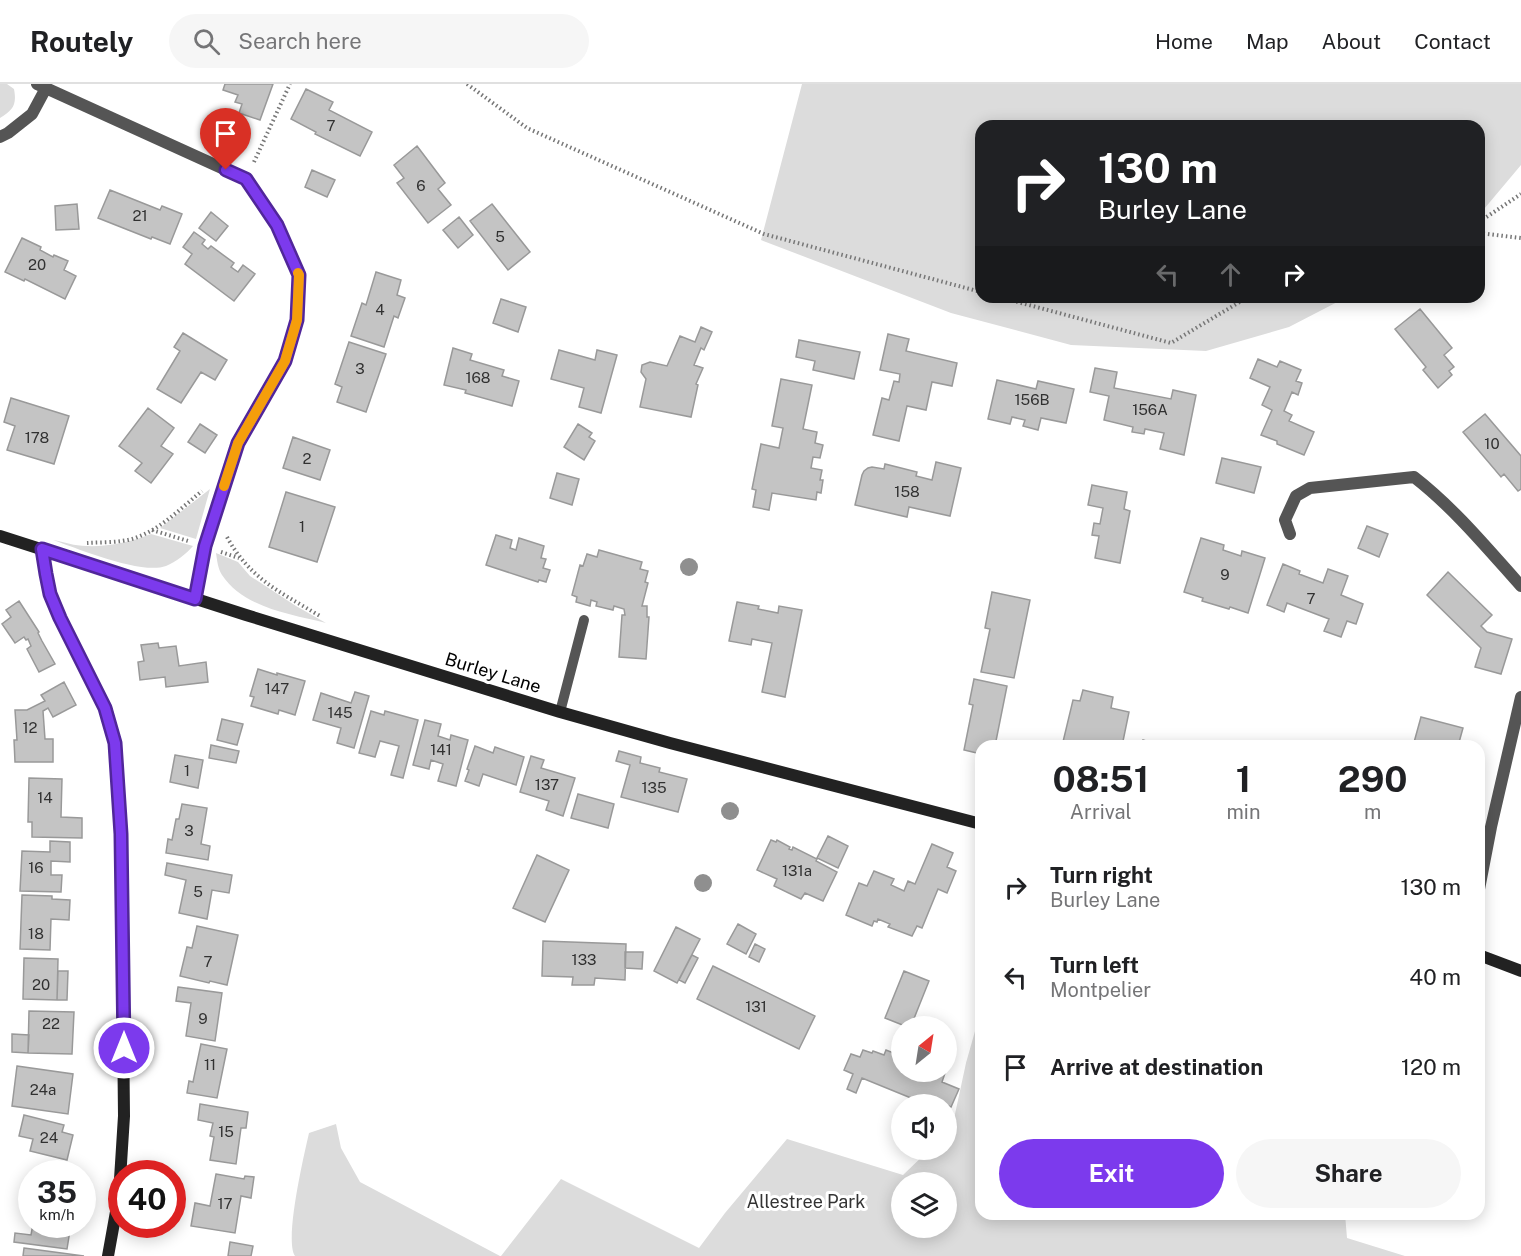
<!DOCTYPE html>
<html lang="en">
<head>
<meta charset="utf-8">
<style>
  body { margin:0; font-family:"Public Sans",sans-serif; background:#f6f6f6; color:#202124; height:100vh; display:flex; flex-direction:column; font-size:22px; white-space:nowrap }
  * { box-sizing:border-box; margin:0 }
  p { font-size:20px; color:#757577 }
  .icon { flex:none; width:33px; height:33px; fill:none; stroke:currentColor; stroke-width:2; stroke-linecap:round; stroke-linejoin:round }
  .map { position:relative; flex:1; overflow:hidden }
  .drawer { position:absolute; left:975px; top:656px; width:510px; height:480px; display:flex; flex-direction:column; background:#fff; border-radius:18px; box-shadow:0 3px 15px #0003 }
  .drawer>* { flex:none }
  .banner { position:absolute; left:975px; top:36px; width:510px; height:183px; border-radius:18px; box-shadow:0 3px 15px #0003; background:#202124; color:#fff; overflow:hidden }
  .needle { width:39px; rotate:30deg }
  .buttons { position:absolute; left:891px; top:932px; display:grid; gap:12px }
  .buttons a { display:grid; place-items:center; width:66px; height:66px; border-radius:50%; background:#fff; box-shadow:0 3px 15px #0003; font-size:30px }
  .speed { position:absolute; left:18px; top:1076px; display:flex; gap:12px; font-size:30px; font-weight:700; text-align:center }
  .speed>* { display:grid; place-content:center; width:78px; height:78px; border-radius:50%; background:#fff; box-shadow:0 3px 15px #0003; line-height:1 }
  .speed small { font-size:15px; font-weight:400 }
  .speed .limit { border:9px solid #d22; background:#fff; color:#111 }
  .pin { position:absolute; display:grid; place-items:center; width:51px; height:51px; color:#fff; margin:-62px -26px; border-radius:50% 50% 50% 0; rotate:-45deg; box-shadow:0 0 6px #0007 }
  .pin .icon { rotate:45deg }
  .me { position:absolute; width:66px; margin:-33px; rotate:0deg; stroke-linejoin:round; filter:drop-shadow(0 0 4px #0008) }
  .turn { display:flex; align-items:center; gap:21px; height:126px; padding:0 24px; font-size:27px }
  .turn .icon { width:78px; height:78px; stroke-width:2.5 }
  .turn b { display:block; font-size:42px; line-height:51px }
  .lanes { display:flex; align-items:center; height:57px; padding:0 24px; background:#0003; justify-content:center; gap:30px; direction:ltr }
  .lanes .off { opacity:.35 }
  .eta { display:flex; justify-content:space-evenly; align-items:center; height:102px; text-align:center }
  .eta b { font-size:36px; font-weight:700; line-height:42px }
  .button { display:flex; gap:12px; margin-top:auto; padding:12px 24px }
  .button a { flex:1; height:69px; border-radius:36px; background:#7c3aed; color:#fff; font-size:24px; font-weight:700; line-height:69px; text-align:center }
  .button a+a { background:#f6f6f6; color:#202124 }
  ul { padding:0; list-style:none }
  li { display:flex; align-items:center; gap:18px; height:90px; padding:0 24px }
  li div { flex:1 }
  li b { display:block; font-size:22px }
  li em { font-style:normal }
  header { display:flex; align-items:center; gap:36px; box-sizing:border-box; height:84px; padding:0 30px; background:#fff; border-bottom:2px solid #e0e0e0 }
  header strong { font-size:28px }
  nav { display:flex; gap:33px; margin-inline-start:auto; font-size:21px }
  .search { width:420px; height:54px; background:#f6f6f6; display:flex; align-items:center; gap:15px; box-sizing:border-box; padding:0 21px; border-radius:33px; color:#757577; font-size:22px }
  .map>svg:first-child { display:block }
</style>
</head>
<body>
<header>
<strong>Routely</strong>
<div class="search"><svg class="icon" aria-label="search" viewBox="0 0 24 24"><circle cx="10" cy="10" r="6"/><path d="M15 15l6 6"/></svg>Search here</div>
<nav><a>Home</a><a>Map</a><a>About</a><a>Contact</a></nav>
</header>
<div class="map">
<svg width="1521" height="1172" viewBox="0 0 1521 1172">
  <rect width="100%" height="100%" fill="#fff"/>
  <!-- green -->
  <path fill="#dcdcdc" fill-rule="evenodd" d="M 0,0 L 7,0 L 14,5 C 17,21 13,26 0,34 Z
    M 802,0 L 1521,0 L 1521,81 L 1479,131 L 1479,42 L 981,42 L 981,213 L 1347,213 L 1289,243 L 1206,267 L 1071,261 L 951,229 L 761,156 Z
    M 210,405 L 196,455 L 160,444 Z
    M 151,450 L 193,462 C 186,470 176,478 166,482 C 141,491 79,465 53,456 C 64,458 75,462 86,462 C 107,463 132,458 151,450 Z
    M 216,469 L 238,478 L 250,492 L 296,522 L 326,539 C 290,530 244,524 222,491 C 218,485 217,476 216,469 Z
    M 981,926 L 981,1130 L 1345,1130 L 1347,1154 L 1405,1172 L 501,1172 L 561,1095 L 699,1164 L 725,1129 L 787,1055 L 903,1091 L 930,1065 L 946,1065 L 947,1049 L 952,1044 L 966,979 ZM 902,1098 L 946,1098 L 946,1143 L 902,1143 Z
    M 336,1040 L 341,1064 L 360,1098 L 500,1172 L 295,1172 C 284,1156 304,1071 309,1049 Z"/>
  <!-- building -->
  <path fill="#c4c4c4" stroke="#999" stroke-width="1.5" d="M 225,0 L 273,0 L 260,36 L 239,29 L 242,20 L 235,18 L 238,11 L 223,6 Z
    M 306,5 L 333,18 L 329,26 L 372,48 L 360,72 L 315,50 L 316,48 L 291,35 Z
    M 417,62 L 445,99 L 438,105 L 451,121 L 428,139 L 397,99 L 404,94 L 394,81 Z
    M 312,86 L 335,96 L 327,113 L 305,103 Z
    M 110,106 L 160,126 L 162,122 L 182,130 L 170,160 L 152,153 L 151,155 L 98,134 Z
    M 77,120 L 79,145 L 56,146 L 55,122 Z
    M 492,120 L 530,168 L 508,186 L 470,137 Z
    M 211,128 L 228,142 L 216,157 L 199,144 Z
    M 459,133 L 473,151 L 458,164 L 443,146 Z
    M 194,148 L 205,156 L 202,160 L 208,165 L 211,162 L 234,179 L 231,183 L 238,188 L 243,181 L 255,190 L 234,217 L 185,180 L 192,170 L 183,163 Z
    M 22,154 L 41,163 L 40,166 L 53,173 L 54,171 L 68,177 L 64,186 L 76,192 L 65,215 L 25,195 L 24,197 L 5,188 Z
    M 376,188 L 401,196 L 397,211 L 405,214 L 398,234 L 394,232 L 384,263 L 351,252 L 362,219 L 366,221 Z
    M 501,215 L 526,223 L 518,248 L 493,239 Z
    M 1420,225 L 1452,264 L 1444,271 L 1454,283 L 1449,287 L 1452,291 L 1438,304 L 1423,286 L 1426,283 L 1395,245 Z
    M 701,243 L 712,248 L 704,266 L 701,264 L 694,281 L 703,284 L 696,300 L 698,301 L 691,333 L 640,323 L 646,295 L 641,288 L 642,281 L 650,278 L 667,282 L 680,252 L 695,258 Z
    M 183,249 L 227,276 L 215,296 L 201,288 L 181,319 L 157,305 L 180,267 L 174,263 Z
    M 888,250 L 909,255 L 906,267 L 957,279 L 952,302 L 932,298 L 926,326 L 907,322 L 899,357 L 873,351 L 882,314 L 889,316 L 894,297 L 899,298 L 900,290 L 880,286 Z
    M 799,256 L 860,268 L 854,295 L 813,286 L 815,277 L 796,273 Z
    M 349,258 L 386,270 L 366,328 L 337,318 L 342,303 L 335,300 Z
    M 453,264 L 472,270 L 470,276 L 504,286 L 502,292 L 519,297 L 512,322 L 465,309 L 466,306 L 444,301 Z
    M 559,266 L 595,276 L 597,266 L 617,271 L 601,329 L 579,323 L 584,304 L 551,295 Z
    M 1258,275 L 1277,283 L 1280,277 L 1301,286 L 1296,297 L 1302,299 L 1298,311 L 1292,308 L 1284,327 L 1292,331 L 1289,337 L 1314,348 L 1304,371 L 1277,360 L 1277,357 L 1261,351 L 1272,326 L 1262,321 L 1270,303 L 1250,294 Z
    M 1095,284 L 1117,288 L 1114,304 L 1171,315 L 1173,306 L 1196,311 L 1184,371 L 1160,365 L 1164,349 L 1145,345 L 1144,350 L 1132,348 L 1133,343 L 1104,336 L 1109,312 L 1090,308 Z
    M 781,295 L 812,301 L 803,345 L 817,348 L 815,359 L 823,361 L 820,374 L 813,373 L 811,384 L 822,386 L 820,396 L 823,396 L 821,409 L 817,408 L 816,416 L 772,409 L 769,426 L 753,423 L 756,406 L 752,405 L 761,360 L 779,364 L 783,344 L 772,342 Z
    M 997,296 L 1036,305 L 1038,297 L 1074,305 L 1066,339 L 1041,334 L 1038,346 L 1023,342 L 1025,336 L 1012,333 L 1010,340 L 988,335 Z
    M 11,314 L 69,332 L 54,380 L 7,366 L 15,342 L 4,338 Z
    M 148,324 L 174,344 L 161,362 L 173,370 L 151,399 L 135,387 L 142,379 L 119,362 Z
    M 1485,330 L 1521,372 L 1521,405 L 1518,407 L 1504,390 L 1501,393 L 1463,348 Z
    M 200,340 L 217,351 L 205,369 L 188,358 Z
    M 578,340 L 592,349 L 589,353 L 595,357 L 584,376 L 564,363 Z
    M 293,353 L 330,366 L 320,396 L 283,384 Z
    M 1222,374 L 1261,383 L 1254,409 L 1216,399 Z
    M 936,378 L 961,384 L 950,432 L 909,423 L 907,433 L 855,421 L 862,391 L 864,387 L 868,384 L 872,383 L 884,385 L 885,380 L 917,388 L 916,392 L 932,396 Z
    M 557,389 L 579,395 L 572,421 L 550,414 Z
    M 1092,401 L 1127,408 L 1124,425 L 1130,427 L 1120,479 L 1095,474 L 1099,452 L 1092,451 L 1094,439 L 1100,440 L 1103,424 L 1088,421 Z
    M 286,408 L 335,423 L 317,478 L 269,463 Z
    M 1367,442 L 1388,450 L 1379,473 L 1358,464 Z
    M 496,451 L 512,456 L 510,464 L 516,466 L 519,454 L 544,462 L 541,474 L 546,475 L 543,484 L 550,486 L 546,498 L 539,496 L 538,498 L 486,481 Z
    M 1201,454 L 1224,461 L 1223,466 L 1241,472 L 1242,467 L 1265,474 L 1248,529 L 1230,523 L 1229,525 L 1202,517 L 1203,514 L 1184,508 Z
    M 599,466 L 642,478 L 640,485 L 648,487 L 645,498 L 648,499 L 642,522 L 647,522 L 647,533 L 649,533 L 646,575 L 619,573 L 622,531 L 625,531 L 624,525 L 614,522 L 613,526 L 596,522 L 597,518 L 591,516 L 590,522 L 576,518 L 577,513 L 572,511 L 580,481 L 583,482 L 587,470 L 597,473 Z
    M 1283,480 L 1300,487 L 1299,490 L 1323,499 L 1328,485 L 1348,492 L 1341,511 L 1363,520 L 1356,540 L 1347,537 L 1341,553 L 1324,547 L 1329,535 L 1287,519 L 1284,528 L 1267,521 Z
    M 1448,488 L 1492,531 L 1481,542 L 1487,548 L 1512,555 L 1501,590 L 1475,583 L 1481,564 L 1427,511 Z
    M 992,508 L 1030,516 L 1014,594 L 981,588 L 990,545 L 985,544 Z
    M 19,517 L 39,548 L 38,549 L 42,557 L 55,580 L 39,588 L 27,565 L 31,562 L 28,555 L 26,556 L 24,553 L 15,559 L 2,540 L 11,533 L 6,526 Z
    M 737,518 L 759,522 L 758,525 L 778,529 L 779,522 L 802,526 L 785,613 L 762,608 L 772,559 L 752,555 L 751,561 L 729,557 Z
    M 158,559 L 159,564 L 176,562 L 179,582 L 206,578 L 208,598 L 166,603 L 165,593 L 140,596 L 138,578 L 144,577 L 141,561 Z
    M 258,585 L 277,591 L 277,589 L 305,597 L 295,631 L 279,626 L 278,630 L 251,622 L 254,613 L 250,612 Z
    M 974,595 L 1007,602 L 995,662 L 981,662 L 981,670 L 964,666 L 973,621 L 969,620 Z
    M 64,598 L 76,621 L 53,633 L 48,624 L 43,627 L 45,655 L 53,655 L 53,678 L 15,678 L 14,656 L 17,656 L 15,626 L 27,626 L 45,617 L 41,611 Z
    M 1083,606 L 1113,613 L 1111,624 L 1129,628 L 1122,662 L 1101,662 L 1101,660 L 1087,657 L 1086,662 L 1062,662 L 1073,616 L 1080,617 Z
    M 355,608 L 369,612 L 354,664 L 337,659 L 341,644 L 313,636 L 321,609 L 351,619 Z
    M 371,627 L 384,631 L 385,627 L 418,636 L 403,694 L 391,691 L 399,662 L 380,657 L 375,673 L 359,669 Z
    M 1421,633 L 1463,644 L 1458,662 L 1413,662 Z
    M 222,635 L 243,640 L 237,661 L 217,656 Z
    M 425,636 L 441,640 L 438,652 L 450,656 L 451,651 L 468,656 L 456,702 L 438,697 L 443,680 L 431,676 L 429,685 L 413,681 Z
    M 1143,656 L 1162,662 L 1141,662 Z
    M 211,661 L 239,667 L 236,679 L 209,674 Z
    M 475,662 L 493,669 L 495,663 L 524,673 L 516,701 L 483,690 L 479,702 L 465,697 L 469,686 L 467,685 Z
    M 619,667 L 641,673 L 640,679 L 660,684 L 659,688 L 687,695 L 678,728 L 621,713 L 630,681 L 616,677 Z
    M 175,671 L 203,676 L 198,704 L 170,698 Z
    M 531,672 L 544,676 L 541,684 L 575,694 L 563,732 L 546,726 L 549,717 L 520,708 Z
    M 29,694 L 62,695 L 61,733 L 82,734 L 82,754 L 32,753 L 32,738 L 28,738 Z
    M 578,710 L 614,720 L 608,744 L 571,734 Z
    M 182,720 L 207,724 L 201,760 L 210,762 L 208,776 L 166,769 L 168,755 L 172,756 L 176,735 L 179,735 Z
    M 828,752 L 848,762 L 838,784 L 817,774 Z
    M 771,756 L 776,758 L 777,756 L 790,763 L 789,765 L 792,766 L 793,763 L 817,775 L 816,777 L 837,788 L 823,817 L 805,809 L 801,815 L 774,802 L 777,795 L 757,786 Z
    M 50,757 L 70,758 L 70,778 L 51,777 L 51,791 L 62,791 L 61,808 L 20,807 L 22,767 L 50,768 Z
    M 932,760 L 953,769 L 947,783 L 956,787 L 947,809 L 938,805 L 922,844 L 917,842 L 912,852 L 888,843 L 890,840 L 878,835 L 877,838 L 874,837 L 872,842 L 846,831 L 859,799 L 867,802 L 874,787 L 894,795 L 891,801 L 904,807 L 908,797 L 915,800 Z
    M 537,771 L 569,786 L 545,838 L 513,824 Z
    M 167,779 L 232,791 L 229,809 L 212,806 L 207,835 L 179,829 L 186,796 L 165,791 Z
    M 22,811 L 52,812 L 52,815 L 70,816 L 69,836 L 51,835 L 50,866 L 20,865 Z
    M 738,840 L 756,850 L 746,870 L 727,860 Z
    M 197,842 L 238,851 L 227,901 L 210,897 L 209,899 L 180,892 L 187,863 L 192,864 Z
    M 676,843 L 700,855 L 677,899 L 654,887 Z
    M 543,857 L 626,860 L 625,896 L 595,894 L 594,901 L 572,901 L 573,893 L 542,892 Z
    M 755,860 L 765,865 L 759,878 L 749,873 Z
    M 625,868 L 643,868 L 642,885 L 625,884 Z
    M 692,871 L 698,874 L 685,899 L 679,896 Z
    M 24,874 L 58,875 L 57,916 L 23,915 Z
    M 713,882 L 815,932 L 799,965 L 697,915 Z
    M 58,887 L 68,887 L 67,916 L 57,916 Z
    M 904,887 L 929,897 L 911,942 L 905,942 L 885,934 Z
    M 178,903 L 222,909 L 215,957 L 186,952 L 191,919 L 176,917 Z
    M 29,927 L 74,928 L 72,970 L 28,969 Z
    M 12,950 L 29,951 L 28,969 L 12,968 Z
    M 201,960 L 227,965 L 217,1014 L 187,1009 L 189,997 L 193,998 Z
    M 863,966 L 872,969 L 873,967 L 884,971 L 886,966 L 896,970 L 897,967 L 902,969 L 902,987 L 943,987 L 943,989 L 945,989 L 942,998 L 959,1005 L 951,1023 L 934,1016 L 933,1020 L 909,1020 L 911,1014 L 862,994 L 856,1009 L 847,1005 L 853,990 L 844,986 L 851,970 L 860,973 Z
    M 17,982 L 73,990 L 68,1030 L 12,1022 Z
    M 200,1020 L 248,1028 L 246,1044 L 241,1044 L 236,1080 L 210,1076 L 214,1053 L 210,1052 L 213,1039 L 198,1036 Z
    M 24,1031 L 64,1041 L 62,1048 L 73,1051 L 67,1076 L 30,1067 L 33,1055 L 19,1052 Z
    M 216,1090 L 244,1095 L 245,1092 L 254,1093 L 251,1114 L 241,1112 L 235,1149 L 191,1142 L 195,1119 L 210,1122 Z
    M 33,1140 L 71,1140 L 67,1165 L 14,1158 L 15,1149 L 31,1151 Z
    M 230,1158 L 253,1162 L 251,1172 L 228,1172 Z
    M 24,1164 L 84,1172 L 23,1172 Z"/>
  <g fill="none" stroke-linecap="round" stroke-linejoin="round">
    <!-- path -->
    <path stroke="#777" stroke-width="4" stroke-dasharray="1.5 3" stroke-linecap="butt" d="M 467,0 L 527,44 L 764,150 L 981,208
      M 254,78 L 290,0
      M 1479,138 L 1521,110
      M 1479,149 L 1521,154
      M 999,213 L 1171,259 L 1248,213
      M 152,446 L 188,457
      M 227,453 C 250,495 280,508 320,532
      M 87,459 C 102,458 120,459 135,454 C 161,445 181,424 202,407
      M 221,468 L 239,474"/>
    <!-- lane -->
    <path stroke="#555" stroke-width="10" d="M 560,628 L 584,536"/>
    <!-- street -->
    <path stroke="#555" stroke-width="12" d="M 37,0 L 246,95 L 277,141 L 299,191 L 297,236 L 285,277 L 238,359 L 205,462 L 195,515
      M 0,53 L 8,49 L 32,30 L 46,4
      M 1290,450 L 1285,436 L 1296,412 L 1310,404 L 1414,393 C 1454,424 1487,464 1521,502
      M 1479,805 L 1491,743 L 1521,613"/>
    <!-- secondary -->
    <path stroke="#222" stroke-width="12" d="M 0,452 L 246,531 L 560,628 L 670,659 L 981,740
      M 42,465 L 46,490 L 50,510 L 60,534 L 106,624 L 115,659 L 121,750 L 124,1032 L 119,1111 L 108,1172
      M 1479,871 L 1521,887"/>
  </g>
  <!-- trees -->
  <g fill="#8f8f8f">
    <circle cx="689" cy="483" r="9"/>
    <circle cx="730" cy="727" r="9"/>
    <circle cx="703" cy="799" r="9"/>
  </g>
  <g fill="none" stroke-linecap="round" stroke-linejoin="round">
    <!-- route casing -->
    <g stroke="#51269a" stroke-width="15">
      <path id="route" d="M 124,964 L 121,750 L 115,659 L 105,624 L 60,534 L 50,510 L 46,490 L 42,465 L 195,515 L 205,462 L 238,359 L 285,277 L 297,236 L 299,191 L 277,141 L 246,95 L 226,86"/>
    </g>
    <!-- route -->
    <use href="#route" stroke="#7c3aed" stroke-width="10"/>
    <!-- slow -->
    <path stroke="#f59e0b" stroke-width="10" d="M 224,402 L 238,359 L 285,277 L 297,236 L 299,191 L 298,189"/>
  </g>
  <g text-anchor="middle" stroke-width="6" stroke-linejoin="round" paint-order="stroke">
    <!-- number labels -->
    <g font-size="15" fill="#313131">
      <text x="331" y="47">7</text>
      <text x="421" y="107">6</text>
      <text x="140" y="137">21</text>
      <text x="500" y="158">5</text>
      <text x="37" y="186">20</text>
      <text x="380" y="231">4</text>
      <text x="360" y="290">3</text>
      <text x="478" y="299">168</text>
      <text x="1032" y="321">156B</text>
      <text x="1150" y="331">156A</text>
      <text x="37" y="359">178</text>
      <text x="1492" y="365">10</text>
      <text x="307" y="380">2</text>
      <text x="907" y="413">158</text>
      <text x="302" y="448">1</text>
      <text x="1225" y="496">9</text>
      <text x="1311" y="520">7</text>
      <text x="277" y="610">147</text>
      <text x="340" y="634">145</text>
      <text x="30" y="649">12</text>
      <text x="441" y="671">141</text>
      <text x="187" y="692">1</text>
      <text x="547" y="706">137</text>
      <text x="654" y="709">135</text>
      <text x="45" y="719">14</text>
      <text x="189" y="752">3</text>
      <text x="36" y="789">16</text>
      <text x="797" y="792">131a</text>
      <text x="198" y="813">5</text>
      <text x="36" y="855">18</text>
      <text x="584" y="881">133</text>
      <text x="208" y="883">7</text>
      <text x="41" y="906">20</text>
      <text x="756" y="928">131</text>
      <text x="203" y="940">9</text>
      <text x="51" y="945">22</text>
      <text x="210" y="986">11</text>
      <text x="43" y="1011">24a</text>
      <text x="226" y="1053">15</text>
      <text x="49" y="1059">24</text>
      <text x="225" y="1125">17</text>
    </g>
    <!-- street labels -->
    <g font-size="18" fill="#000" stroke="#fff">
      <text transform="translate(493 589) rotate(17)" y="6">Burley Lane</text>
    </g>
    <!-- park labels -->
    <g font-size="18" fill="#333" stroke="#fff">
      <text x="806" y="1124">Allestree Park</text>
    </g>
  </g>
</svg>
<div class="buttons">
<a><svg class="needle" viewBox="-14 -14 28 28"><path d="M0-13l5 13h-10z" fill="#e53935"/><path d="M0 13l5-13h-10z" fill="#757577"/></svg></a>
<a><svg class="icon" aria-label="sound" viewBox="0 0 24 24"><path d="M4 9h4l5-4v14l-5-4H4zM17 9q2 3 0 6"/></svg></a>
<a><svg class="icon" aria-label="layers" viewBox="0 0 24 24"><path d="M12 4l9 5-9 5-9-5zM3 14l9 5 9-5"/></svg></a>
</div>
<div class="speed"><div>35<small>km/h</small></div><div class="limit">40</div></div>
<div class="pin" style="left:226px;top:86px;background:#d93025"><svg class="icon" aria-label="arrive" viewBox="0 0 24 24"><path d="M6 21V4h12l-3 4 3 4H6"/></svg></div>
<svg class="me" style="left:124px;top:964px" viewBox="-20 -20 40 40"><circle r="17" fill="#7c3aed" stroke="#fff" stroke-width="3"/><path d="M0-11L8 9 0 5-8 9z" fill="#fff"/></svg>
<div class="banner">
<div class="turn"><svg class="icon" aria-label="right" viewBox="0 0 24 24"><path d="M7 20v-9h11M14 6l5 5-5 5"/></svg><div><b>130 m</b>Burley Lane</div></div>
<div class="lanes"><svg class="icon off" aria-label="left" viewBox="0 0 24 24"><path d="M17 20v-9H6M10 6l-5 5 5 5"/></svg><svg class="icon off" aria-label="ahead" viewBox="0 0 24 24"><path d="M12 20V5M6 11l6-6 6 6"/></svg><svg class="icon" aria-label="right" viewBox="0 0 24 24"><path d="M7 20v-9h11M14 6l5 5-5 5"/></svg></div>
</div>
<section class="drawer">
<div class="eta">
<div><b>08:51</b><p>Arrival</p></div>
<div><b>1</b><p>min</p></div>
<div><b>290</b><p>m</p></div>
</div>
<ul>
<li><svg class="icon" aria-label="right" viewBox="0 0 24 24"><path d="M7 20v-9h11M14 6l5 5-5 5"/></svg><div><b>Turn right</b><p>Burley Lane</p></div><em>130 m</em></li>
<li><svg class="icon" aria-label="left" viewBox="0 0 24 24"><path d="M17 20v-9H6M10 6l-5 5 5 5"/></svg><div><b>Turn left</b><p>Montpelier</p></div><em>40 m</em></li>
<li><svg class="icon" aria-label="arrive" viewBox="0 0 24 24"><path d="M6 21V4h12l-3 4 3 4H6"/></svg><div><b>Arrive at destination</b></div><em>120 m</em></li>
</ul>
<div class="button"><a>Exit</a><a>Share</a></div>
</section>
</div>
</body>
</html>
